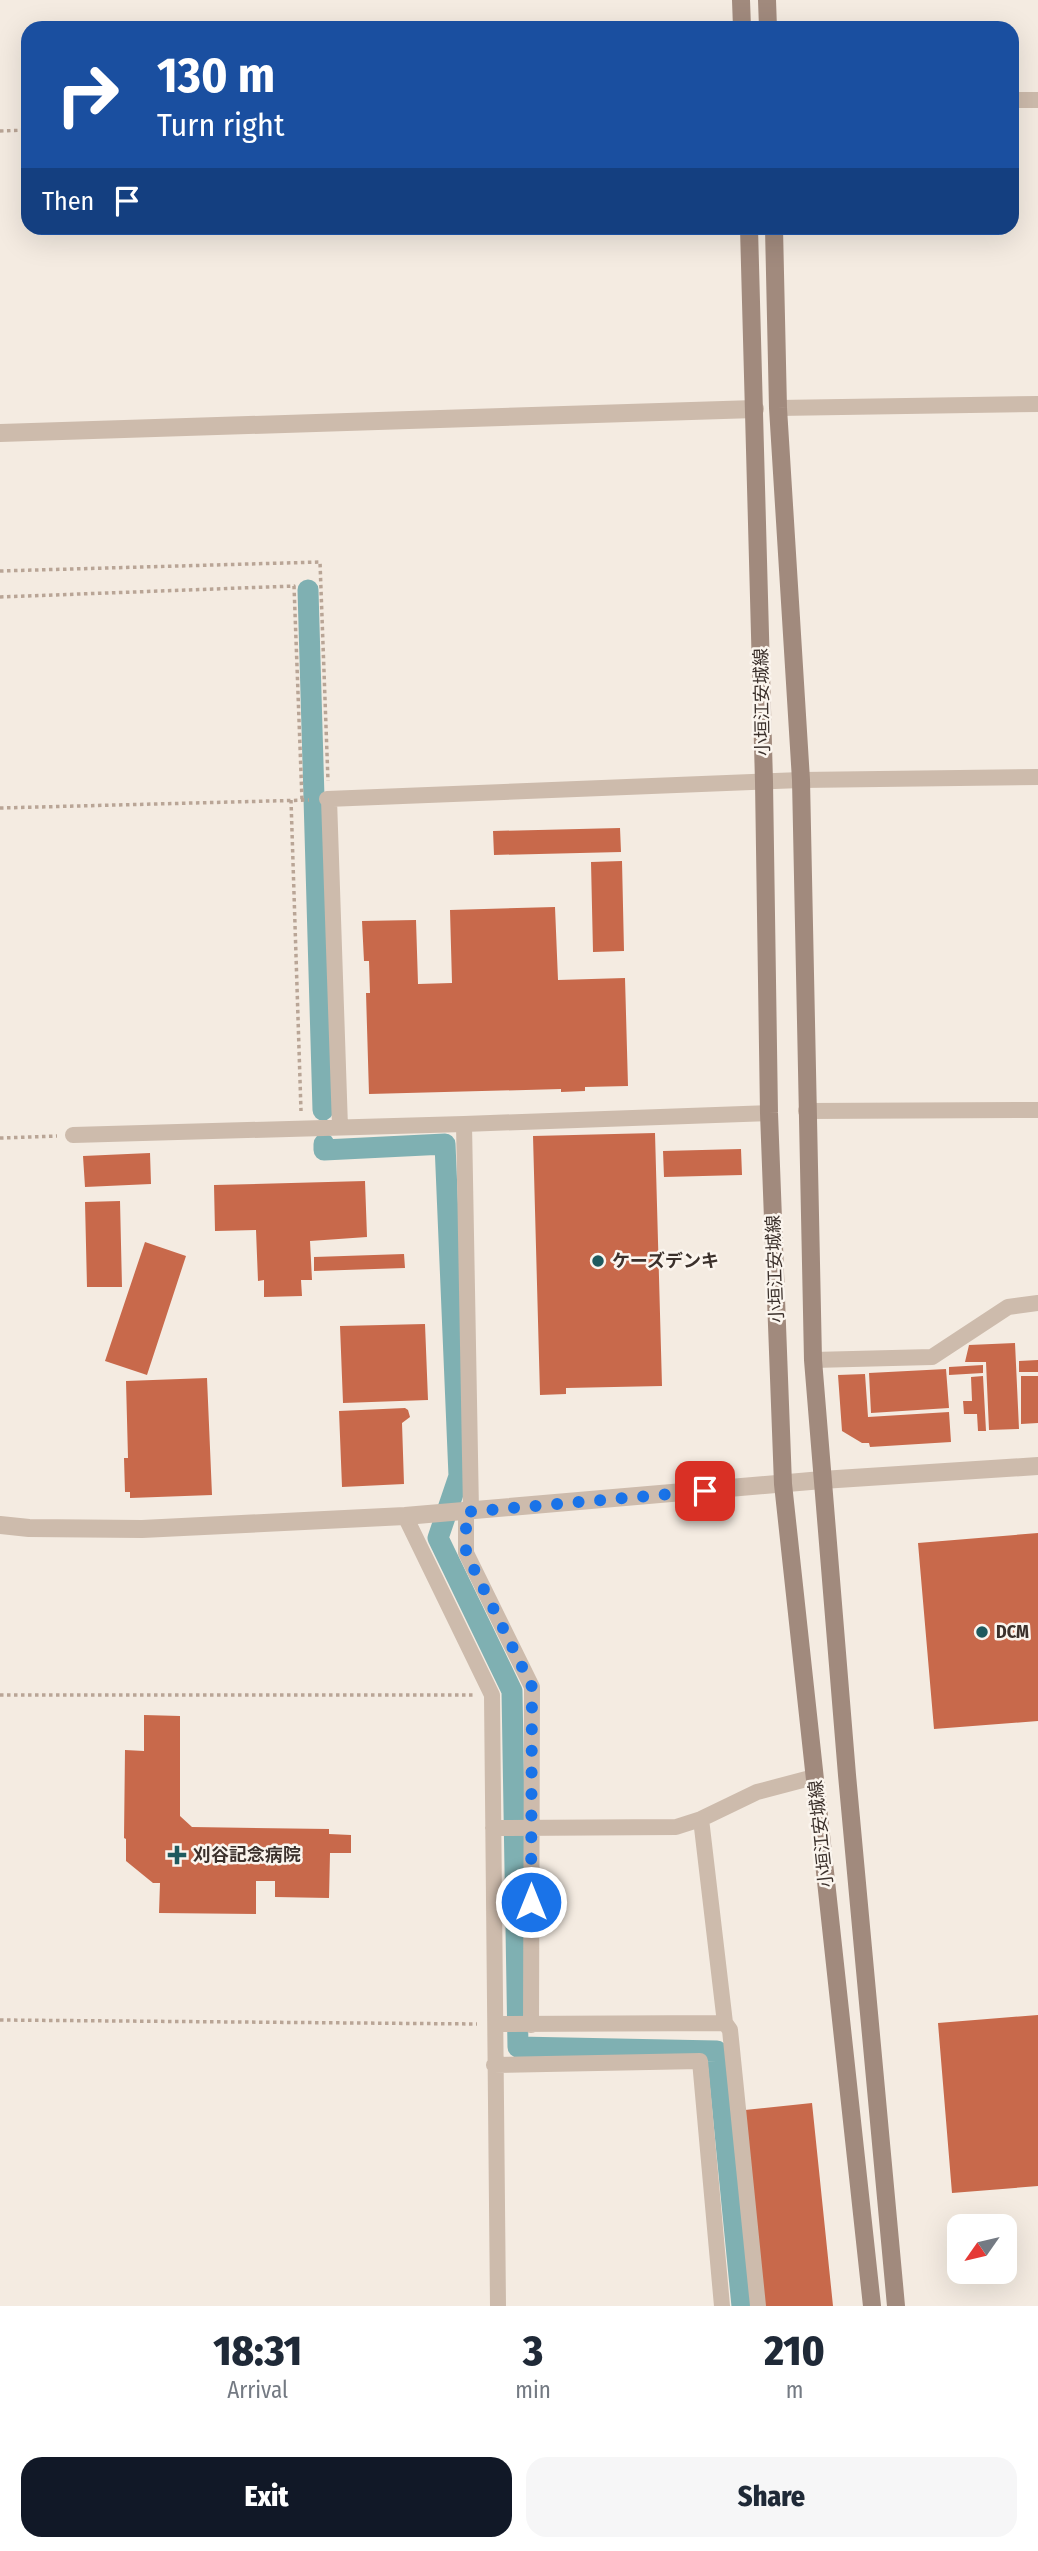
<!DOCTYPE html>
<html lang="en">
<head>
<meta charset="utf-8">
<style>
  body { margin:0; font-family:"Fira Sans Condensed","Noto Sans JP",sans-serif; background:#f6f6f7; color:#1f2937; height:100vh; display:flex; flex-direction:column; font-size:26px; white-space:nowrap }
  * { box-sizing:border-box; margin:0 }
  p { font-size:23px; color:#747a83 }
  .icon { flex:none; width:38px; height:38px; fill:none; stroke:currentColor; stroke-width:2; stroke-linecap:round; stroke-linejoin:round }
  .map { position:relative; height:2306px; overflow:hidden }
  .drawer { display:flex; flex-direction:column; background:#fff; flex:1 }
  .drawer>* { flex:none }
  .hud { position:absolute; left:21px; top:21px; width:998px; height:214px; border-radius:21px; box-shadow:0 7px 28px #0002; background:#1a4fa0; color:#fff; overflow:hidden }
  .needle { width:46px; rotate:236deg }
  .controls { position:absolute; left:947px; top:2214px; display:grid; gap:14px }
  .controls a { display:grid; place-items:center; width:70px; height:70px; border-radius:14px; background:#fff; box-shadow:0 7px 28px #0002; font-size:35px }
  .pin { position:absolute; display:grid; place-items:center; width:60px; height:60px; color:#fff; margin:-30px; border-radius:14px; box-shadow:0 4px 10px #0006 }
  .me { position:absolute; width:77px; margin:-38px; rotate:0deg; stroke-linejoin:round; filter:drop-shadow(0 0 5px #0008) }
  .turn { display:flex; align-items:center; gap:24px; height:147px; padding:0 21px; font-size:32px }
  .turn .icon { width:91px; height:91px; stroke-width:2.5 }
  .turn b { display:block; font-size:49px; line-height:60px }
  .then { display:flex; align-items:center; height:66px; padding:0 21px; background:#0003; gap:14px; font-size:26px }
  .eta { display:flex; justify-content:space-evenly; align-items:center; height:119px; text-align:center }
  .eta b { font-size:42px; font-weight:800; line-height:49px }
  .button { display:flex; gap:14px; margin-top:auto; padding:14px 21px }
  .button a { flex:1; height:80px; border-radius:21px; background:#111827; color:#fff; font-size:28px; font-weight:800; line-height:80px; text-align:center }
  .button a+a { background:#f6f6f7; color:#1f2937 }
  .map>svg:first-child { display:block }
</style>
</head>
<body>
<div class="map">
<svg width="1038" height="2306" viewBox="0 0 1038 2306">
  <rect width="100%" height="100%" fill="#f4ebe1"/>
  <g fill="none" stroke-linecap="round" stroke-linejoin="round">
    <!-- canal -->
    <path stroke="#7fb0b2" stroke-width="21" d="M 308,590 L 323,1110
      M 324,1144 L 324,1150 L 445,1144 L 459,1476 L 438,1538 L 512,1691 L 518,2047 L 717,2051 L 742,2306"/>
  </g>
  <!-- building -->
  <path fill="#c8694b" d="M 620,828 L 621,852 L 494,855 L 493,831 Z
    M 622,861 L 624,951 L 593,952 L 591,862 Z
    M 555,907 L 558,980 L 625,978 L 628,1086 L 585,1087 L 585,1091 L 561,1092 L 561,1089 L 369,1094 L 366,993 L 370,993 L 369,961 L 364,961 L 362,921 L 416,920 L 418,984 L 452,983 L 450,910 Z
    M 655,1133 L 662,1386 L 566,1388 L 566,1394 L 540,1395 L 533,1136 Z
    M 741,1149 L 742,1175 L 664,1177 L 663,1151 Z
    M 150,1153 L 151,1184 L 85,1187 L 83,1156 Z
    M 365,1181 L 367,1237 L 310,1241 L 312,1280 L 301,1280 L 302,1296 L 264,1297 L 264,1280 L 258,1281 L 256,1230 L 215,1231 L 214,1185 Z
    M 120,1201 L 122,1287 L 87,1287 L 85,1202 Z
    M 145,1242 L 186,1256 L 147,1375 L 105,1361 Z
    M 404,1254 L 405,1268 L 314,1271 L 314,1257 Z
    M 425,1324 L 428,1400 L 343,1403 L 340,1326 Z
    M 1015,1343 L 1019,1429 L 989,1430 L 986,1362 L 965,1362 L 969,1345 Z
    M 1038,1360 L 1038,1372 L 1019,1372 L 1019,1361 Z
    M 983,1365 L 983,1373 L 949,1375 L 949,1367 Z
    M 946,1369 L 949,1408 L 871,1413 L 869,1373 Z
    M 865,1374 L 868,1417 L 949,1412 L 951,1442 L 870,1447 L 869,1443 L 862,1443 L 842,1431 L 838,1375 Z
    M 983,1376 L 986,1431 L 978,1431 L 977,1414 L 964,1414 L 963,1401 L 972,1401 L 971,1377 Z
    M 1021,1376 L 1038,1376 L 1038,1423 L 1021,1424 Z
    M 207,1378 L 212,1495 L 130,1498 L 130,1492 L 125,1492 L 124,1458 L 128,1458 L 126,1381 Z
    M 405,1408 L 408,1410 L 410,1417 L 402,1423 L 404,1484 L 342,1487 L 339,1411 Z
    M 1038,1533 L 1038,1721 L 934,1729 L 918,1543 Z
    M 144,1715 L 180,1716 L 180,1816 L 192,1827 L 329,1829 L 329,1834 L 351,1835 L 351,1853 L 330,1853 L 329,1898 L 275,1897 L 275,1881 L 256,1881 L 256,1914 L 159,1913 L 160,1883 L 153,1883 L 126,1861 L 126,1839 L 124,1838 L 125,1750 L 144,1751 Z
    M 1038,2015 L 1038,2186 L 952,2193 L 938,2023 Z
    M 812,2103 L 833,2306 L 765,2306 L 745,2110 Z"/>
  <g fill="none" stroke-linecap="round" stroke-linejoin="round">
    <!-- path -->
    <path stroke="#b9a596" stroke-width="3.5" stroke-dasharray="3.5 3.5" stroke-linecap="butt" d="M 0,131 L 28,130
      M 0,571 L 320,562 L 328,781
      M 0,597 L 294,586 L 302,800
      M 291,800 L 301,1111
      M 0,808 L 309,800
      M 0,1138 L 57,1136
      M 0,1695 L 474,1695
      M 0,2020 L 477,2024"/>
    <!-- minor -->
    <path stroke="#cdbbac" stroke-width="16" d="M 1012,100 L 1038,100
      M 778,408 L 1038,404
      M 327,799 L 801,780 L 1038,777
      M 329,799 L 340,1127
      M 806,1111 L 1038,1110
      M 464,1124 L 471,1511
      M 73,1135 L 464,1124 L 769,1113
      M 813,1360 L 932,1357 L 1008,1307 L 1038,1303
      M 466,1512 L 466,1553 L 532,1687 L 531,2025
      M 405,1516 L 492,1695 L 498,2306
      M 493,1828 L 676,1827 L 701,1819 L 757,1792 L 814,1777
      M 725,2023 L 730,2030 L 758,2306
      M 496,2024 L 725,2023 L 701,1819
      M 494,2065 L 700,2061 L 722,2306"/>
    <!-- tertiary -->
    <path stroke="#cdbbac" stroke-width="18" d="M 0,433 L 755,409
      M 0,1525 L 29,1528 L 142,1529 L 405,1516 L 822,1480 L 1038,1466"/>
    <!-- secondary -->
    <path stroke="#a18a7d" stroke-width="18" d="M 741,0 L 742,28
      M 767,0 L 768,28
      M 749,228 L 764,782 L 769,1113 L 783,1484 L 872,2306
      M 774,228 L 778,408 L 801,780 L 813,1360 L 847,1775 L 896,2306"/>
  </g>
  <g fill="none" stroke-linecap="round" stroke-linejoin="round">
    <!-- route -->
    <path stroke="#1a73e8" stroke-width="12" stroke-dasharray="0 21.6" d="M 531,1902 L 532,1687 L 466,1553 L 466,1512 L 705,1491"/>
  </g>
  <!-- markers -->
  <g fill="#1f5a5e" stroke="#fbf5ee" stroke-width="2.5">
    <circle cx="598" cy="1261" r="7"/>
    <circle cx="982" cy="1632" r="7"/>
    <path d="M173.5 1844.5h7v7h7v7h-7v7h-7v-7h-7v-7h7z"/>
  </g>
  <g text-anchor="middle" stroke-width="5" stroke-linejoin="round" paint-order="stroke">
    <!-- street labels -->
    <g font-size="18" fill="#3b302b" stroke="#fbf5ee">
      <text transform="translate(762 702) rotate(-91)" y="6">小垣江安城線</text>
      <text transform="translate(775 1269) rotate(-92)" y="6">小垣江安城線</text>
      <text transform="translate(821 1834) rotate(-96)" y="6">小垣江安城線</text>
    </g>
    <!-- poi labels -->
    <g font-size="18" font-weight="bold" fill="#3b302b" stroke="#fbf5ee" text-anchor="start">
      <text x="612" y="1267">ケーズデンキ</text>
      <text x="996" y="1638">DCM</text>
      <text x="193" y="1861">刈谷記念病院</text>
    </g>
  </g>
</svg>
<div class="controls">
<a><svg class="needle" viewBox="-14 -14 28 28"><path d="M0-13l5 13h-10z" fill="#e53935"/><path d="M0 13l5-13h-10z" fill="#747a83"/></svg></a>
</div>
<div class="pin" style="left:705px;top:1491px;background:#d93025"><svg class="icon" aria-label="arrive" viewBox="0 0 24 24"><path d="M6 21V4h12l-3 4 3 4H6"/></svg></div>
<svg class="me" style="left:531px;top:1902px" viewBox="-20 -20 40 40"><circle r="17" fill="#1a73e8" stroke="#fff" stroke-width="3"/><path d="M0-11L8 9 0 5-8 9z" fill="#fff"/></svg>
<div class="hud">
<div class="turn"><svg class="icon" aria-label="right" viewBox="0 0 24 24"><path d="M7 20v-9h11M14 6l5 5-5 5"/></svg><div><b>130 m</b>Turn right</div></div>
<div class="then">Then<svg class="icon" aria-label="arrive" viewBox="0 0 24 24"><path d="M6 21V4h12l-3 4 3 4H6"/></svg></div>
</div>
</div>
<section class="drawer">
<div class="eta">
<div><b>18:31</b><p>Arrival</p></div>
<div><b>3</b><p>min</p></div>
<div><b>210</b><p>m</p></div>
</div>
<div class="button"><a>Exit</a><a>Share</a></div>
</section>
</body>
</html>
